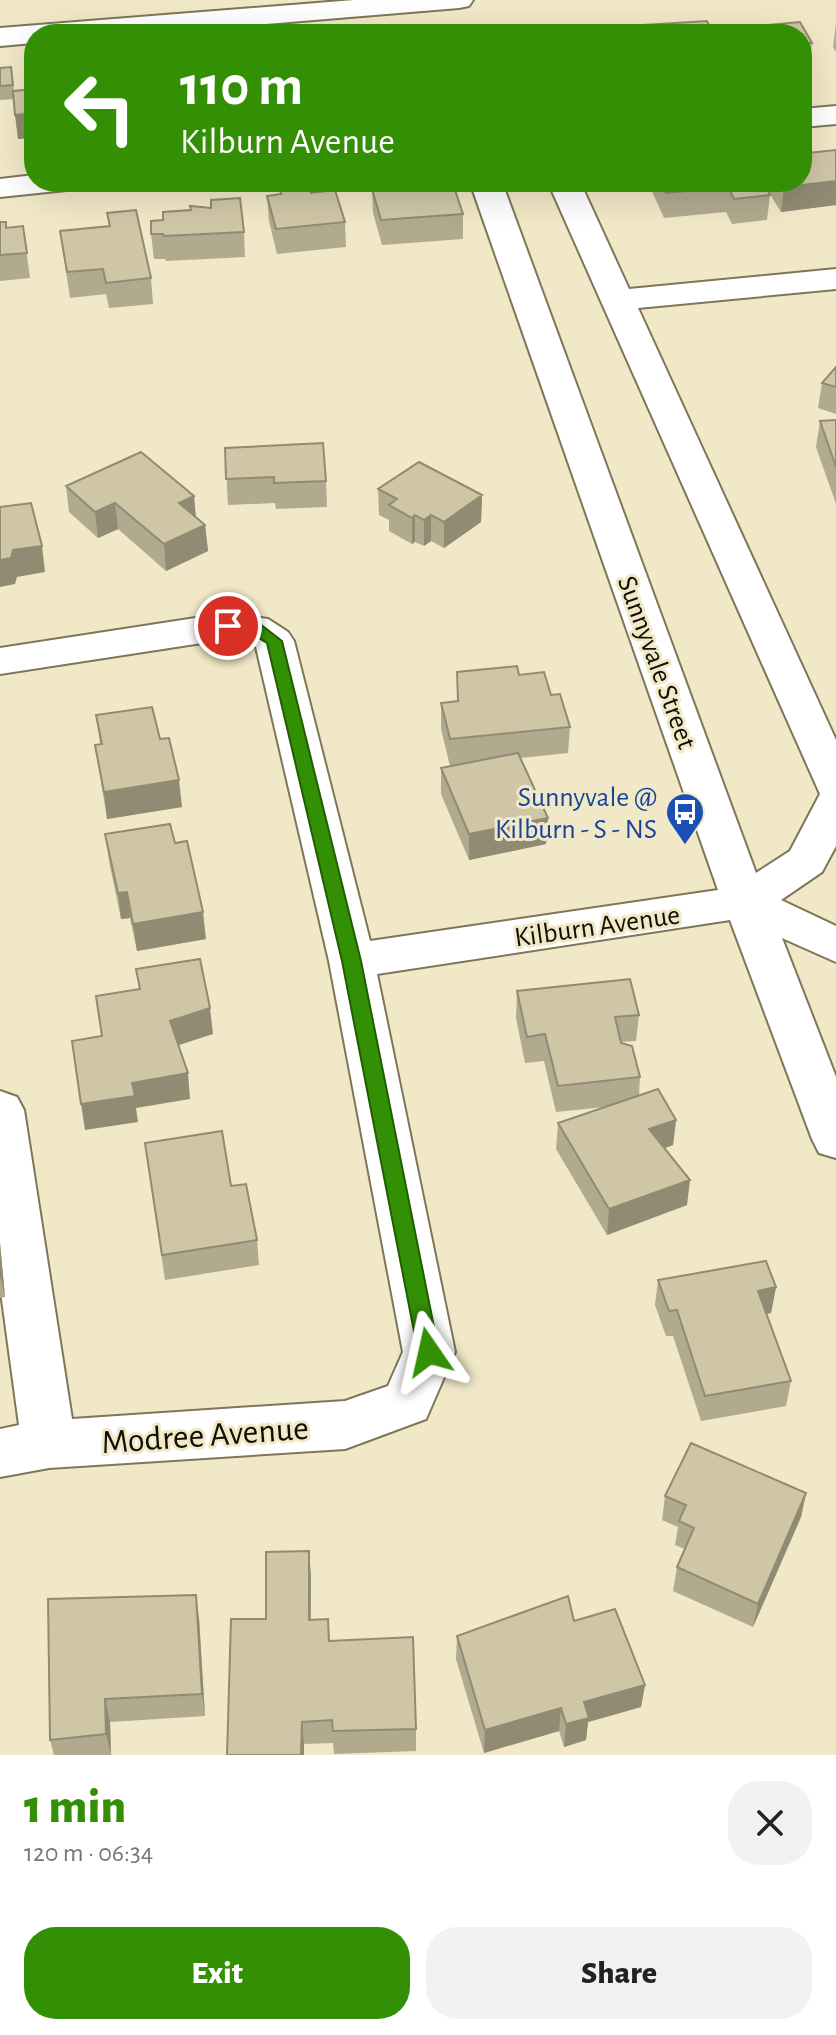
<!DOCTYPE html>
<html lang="en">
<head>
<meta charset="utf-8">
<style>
  body { margin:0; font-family:"Alegreya Sans",sans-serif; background:#f2f2f2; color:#222; height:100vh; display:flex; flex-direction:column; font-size:30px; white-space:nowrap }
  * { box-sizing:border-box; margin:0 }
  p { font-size:26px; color:#767676 }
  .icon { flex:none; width:44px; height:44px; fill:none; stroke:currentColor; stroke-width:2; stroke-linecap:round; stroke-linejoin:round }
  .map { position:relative; height:1755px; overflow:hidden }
  .side { display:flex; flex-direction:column; background:#fff; flex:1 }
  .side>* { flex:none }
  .hud { position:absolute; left:24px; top:24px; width:788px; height:168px; border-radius:32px; box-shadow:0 8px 32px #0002; background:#339005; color:#fff; overflow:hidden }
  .pin { position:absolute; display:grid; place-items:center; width:68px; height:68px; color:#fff; margin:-34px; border:4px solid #fff; border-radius:50%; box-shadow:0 2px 8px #0007 }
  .me { position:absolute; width:88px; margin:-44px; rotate:349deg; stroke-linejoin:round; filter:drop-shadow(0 0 6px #0008) }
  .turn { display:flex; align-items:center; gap:28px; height:168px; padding:0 24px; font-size:36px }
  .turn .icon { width:104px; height:104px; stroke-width:2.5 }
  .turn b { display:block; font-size:56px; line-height:68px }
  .round { display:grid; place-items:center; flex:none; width:84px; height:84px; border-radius:32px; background:#f2f2f2 }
  .summary { display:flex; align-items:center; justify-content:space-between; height:136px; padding:0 24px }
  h1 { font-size:48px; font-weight:800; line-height:60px; color:#339005 }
  .primary-button { display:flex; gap:16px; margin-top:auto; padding:16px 24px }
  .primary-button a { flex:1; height:92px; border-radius:32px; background:#339005; color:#fff; font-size:32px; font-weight:800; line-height:92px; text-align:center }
  .primary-button a+a { background:#f2f2f2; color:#222 }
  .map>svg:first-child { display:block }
</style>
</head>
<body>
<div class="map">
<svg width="836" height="1755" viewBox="0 0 836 1755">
  <rect width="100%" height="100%" fill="#f1e8c7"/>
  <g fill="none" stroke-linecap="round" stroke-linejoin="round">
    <!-- minor casing -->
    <g stroke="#7f7659" stroke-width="4">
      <path id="minor" d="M 354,0 L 473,0 L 469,6 L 459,8 L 146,34 L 34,34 L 34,43 L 0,46 L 0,28 Z
        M 836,106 L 836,124 L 802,127 L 802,109 Z
        M 34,175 L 34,182 L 81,182 L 76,189 L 0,197 L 0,179 Z
        M 473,182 L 505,182 L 503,185 L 756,873 L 790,851 L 820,794 L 548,182 L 580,182 L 629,289 L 836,269 L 836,289 L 638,308 L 836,740 L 836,846 L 822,872 L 781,900 L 836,926 L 836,962 L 782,938 L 836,1077 L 836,1158 L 819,1153 L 812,1139 L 730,920 L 377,974 L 455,1352 L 426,1419 L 345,1449 L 49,1468 L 0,1477 L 0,1429 L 19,1425 L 0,1285 L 0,1091 L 17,1097 L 24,1110 L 72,1419 L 345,1401 L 388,1386 L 403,1352 L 329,961 L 256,647 L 245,640 L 228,639 L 0,674 L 0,648 L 228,613 L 268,619 L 288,632 L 294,641 L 370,941 L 718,890 L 471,185 Z"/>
    </g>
    <!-- minor -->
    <use href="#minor" fill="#fff" fill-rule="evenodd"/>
  </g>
  <!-- wall -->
  <path fill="#b2aa8f" d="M 800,22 L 812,43 L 809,66 L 802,67 L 802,34 L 744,34 L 745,27 Z
    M 836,23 L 836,52 L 833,47 Z
    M 11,67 L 14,91 L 34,89 L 34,138 L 18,139 L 14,99 L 0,100 L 0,68 Z
    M 802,147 L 804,147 L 808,153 L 836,150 L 836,205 L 781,212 L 763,183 L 770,195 L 767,220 L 732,224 L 726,212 L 664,218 L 650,187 L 651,182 L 802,182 Z
    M 372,189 L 433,189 L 463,214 L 463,239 L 382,245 L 373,213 Z
    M 280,190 L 311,193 L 345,222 L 346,247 L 277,254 L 269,221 L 267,196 L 280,195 Z
    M 107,213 L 151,278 L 153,304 L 109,308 L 106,294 L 70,298 L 60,231 L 109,226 Z
    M 0,222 L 6,228 L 23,226 L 30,278 L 0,281 Z
    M 244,232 L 245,257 L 166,261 L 165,259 L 154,259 L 151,234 Z
    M 836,367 L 836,414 L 818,408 L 822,383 Z
    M 836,420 L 836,504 L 816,447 L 820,421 Z
    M 225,448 L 326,481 L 327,507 L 276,509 L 275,503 L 228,505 Z
    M 66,486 L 194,496 L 196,517 L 205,525 L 208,551 L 166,571 L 118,529 L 98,538 L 69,512 Z
    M 378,489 L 482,495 L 481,522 L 444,548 L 431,541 L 424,546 L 415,542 L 412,544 L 389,531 L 389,520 L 379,515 Z
    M 457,672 L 519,675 L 551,695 L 570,727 L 568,753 L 520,758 L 548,818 L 546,844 L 469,860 L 441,794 L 441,768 L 450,766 L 441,729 L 441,703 L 457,701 Z
    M 96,715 L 160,739 L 182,807 L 107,819 L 95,745 L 100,744 Z
    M 105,834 L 175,843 L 206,939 L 137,951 L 130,918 L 121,919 L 109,861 Z
    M 517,991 L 639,1015 L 636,1041 L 621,1042 L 640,1077 L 639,1095 L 676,1120 L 673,1145 L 665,1148 L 687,1205 L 607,1235 L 556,1149 L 558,1123 L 605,1107 L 556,1112 L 544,1061 L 525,1063 L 516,1018 Z
    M 145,1143 L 231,1186 L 257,1240 L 259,1265 L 165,1280 Z
    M 0,1243 L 5,1297 L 0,1298 Z
    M 658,1280 L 776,1287 L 771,1313 L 766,1314 L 791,1381 L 786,1406 L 701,1421 L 673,1336 L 666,1336 L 655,1305 Z
    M 806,1493 L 801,1517 L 753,1627 L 673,1591 L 677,1567 L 685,1549 L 675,1545 L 678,1527 L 662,1520 L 665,1496 Z
    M 311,1575 L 311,1620 L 330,1641 L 416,1729 L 416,1751 L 334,1754 L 333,1743 L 304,1744 L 304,1755 L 227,1755 L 266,1619 Z
    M 199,1618 L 205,1716 L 110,1722 L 111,1755 L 54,1755 L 50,1740 Z
    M 574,1621 L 645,1685 L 641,1707 L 588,1722 L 586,1740 L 564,1747 L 559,1731 L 484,1753 L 456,1659 L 457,1636 Z"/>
  <!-- shaded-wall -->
  <path fill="#918b74" d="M 34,113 L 34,138 L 18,139 L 15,115 Z
    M 836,181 L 836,205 L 781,212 L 784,187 Z
    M 482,495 L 481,522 L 444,548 L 444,522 Z
    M 194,496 L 196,522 L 179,503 Z
    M 115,503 L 118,529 L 98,538 L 95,512 Z
    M 415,515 L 415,542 L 412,544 L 412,518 Z
    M 431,515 L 431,541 L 424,546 L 424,520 Z
    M 205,525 L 208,551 L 166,571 L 164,544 Z
    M 42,546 L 45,572 L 17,577 L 15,584 L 0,587 L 0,560 L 13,550 Z
    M 179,780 L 182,807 L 107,819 L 104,792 Z
    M 548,818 L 546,844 L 469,860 L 469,834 Z
    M 127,892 L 130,918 L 121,919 L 118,893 Z
    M 203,912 L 206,939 L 137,951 L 133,924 Z
    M 210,1008 L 213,1034 L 173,1047 L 170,1021 Z
    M 188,1073 L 190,1099 L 136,1108 L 138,1122 L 85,1130 L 81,1104 L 132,1083 Z
    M 676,1120 L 673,1145 L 646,1155 L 649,1129 Z
    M 690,1180 L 687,1205 L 607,1235 L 609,1209 Z
    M 0,1243 L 5,1297 L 0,1276 Z
    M 776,1287 L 771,1313 L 753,1316 L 758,1291 Z
    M 806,1493 L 801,1517 L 753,1627 L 758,1604 Z
    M 309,1551 L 311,1575 L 310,1643 L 309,1620 Z
    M 196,1595 L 199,1618 L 205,1716 L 202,1694 Z
    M 645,1685 L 641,1707 L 588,1722 L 586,1740 L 564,1747 L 566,1724 L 584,1702 Z
    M 105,1699 L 110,1722 L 111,1755 L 106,1734 Z
    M 561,1708 L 559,1731 L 484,1753 L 485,1730 Z
    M 302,1722 L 304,1744 L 304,1755 L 301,1755 Z"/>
  <!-- building -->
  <path fill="#cfc6a6" stroke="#918b74" stroke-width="2" d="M 707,21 L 713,34 L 648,34 L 644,25 Z
    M 800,22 L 812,43 L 802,43 L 802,34 L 749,34 L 745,27 Z
    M 614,25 L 618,34 L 546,34 Z
    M 11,67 L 13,85 L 0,86 L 0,68 Z
    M 34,89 L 34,113 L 15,115 L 13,91 Z
    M 802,147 L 804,147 L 808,153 L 836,150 L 836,181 L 784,187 L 781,182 L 802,182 Z
    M 661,182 L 763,182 L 770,195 L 734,199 L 728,187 L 666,193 Z
    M 432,184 L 433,189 L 454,187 L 463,214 L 381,220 L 372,189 Z
    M 310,187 L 311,193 L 335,190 L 345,222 L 276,229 L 267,196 L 281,194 L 280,190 Z
    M 240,198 L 244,232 L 164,236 L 163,234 L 151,234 L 151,221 L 163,220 L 163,212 L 191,210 L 190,206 L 211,208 L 211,200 Z
    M 136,210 L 151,278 L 106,283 L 103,269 L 67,272 L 60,231 L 110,226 L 107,213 Z
    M 0,222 L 6,222 L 6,228 L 23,226 L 27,253 L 0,255 Z
    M 836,367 L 836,387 L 822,383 Z
    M 836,420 L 836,467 L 820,421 Z
    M 323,443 L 326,481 L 274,483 L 274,477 L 226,479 L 225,448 Z
    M 141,452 L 194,496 L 179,503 L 205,525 L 164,544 L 115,503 L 95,512 L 66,486 Z
    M 419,462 L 482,495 L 444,522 L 431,515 L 424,520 L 415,515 L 412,518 L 389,505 L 397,499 L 378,489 Z
    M 31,503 L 42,546 L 13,550 L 11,558 L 0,560 L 0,507 Z
    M 517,666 L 519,675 L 544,672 L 551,695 L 560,694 L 570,727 L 450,739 L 441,703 L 458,701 L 457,672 Z
    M 152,707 L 160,739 L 169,738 L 179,780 L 104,792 L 95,745 L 102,744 L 96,715 Z
    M 518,753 L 548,818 L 469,834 L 441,768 Z
    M 170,824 L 175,843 L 187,841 L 203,912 L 133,924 L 127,892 L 118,893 L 105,834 Z
    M 200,959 L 210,1008 L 170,1021 L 188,1073 L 132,1083 L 135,1096 L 81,1104 L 72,1041 L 102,1036 L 96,996 L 140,989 L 136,969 Z
    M 630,979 L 639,1015 L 615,1017 L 621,1043 L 632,1046 L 640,1077 L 558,1086 L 545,1034 L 527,1037 L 517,991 Z
    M 658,1089 L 676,1120 L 649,1129 L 690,1180 L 609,1209 L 558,1123 Z
    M 222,1131 L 231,1186 L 246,1184 L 257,1240 L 162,1255 L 145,1143 Z
    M 766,1261 L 776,1287 L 758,1291 L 791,1381 L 705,1396 L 677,1310 L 669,1311 L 658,1280 Z
    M 691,1443 L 806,1493 L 758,1604 L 677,1567 L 694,1528 L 679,1521 L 686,1505 L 665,1496 Z
    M 309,1551 L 309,1620 L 328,1619 L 329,1641 L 413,1637 L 416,1729 L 333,1731 L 332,1720 L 302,1722 L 301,1755 L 227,1755 L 231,1619 L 266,1619 L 266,1552 Z
    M 196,1595 L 202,1694 L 105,1699 L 106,1734 L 50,1740 L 48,1599 Z
    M 568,1596 L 574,1621 L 615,1609 L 645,1685 L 584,1702 L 589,1718 L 566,1724 L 561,1708 L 485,1730 L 457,1636 Z"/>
  <!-- route -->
  <path fill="#339005" stroke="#215e03" stroke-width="2" d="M 228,621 L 260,624 L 282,641 L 361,961 L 439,1352 L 436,1358 L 429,1361 L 421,1358 L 418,1352 L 342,961 L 267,643 L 250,633 L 222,630 L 222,622 Z"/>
  <!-- icons -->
  <defs>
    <g id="bus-pin" transform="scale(2)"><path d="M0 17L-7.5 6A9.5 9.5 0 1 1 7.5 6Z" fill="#1a4fb4" stroke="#f1e8c7"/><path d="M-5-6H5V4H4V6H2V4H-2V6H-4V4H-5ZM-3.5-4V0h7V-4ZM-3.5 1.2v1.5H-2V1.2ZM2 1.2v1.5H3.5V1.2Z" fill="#fff"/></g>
  </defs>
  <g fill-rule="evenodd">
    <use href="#bus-pin" x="685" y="812"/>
  </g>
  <g text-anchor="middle" stroke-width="6" stroke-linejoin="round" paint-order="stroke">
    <!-- street labels -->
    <g font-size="28" fill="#110e04" stroke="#f1e8c7">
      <text transform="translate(658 662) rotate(70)" y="10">Sunnyvale Street</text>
      <text transform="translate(597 925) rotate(-8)" y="10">Kilburn Avenue</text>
    </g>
    <!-- transit labels -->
    <g font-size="28" fill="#164399" stroke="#f1e8c7" text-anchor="end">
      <text x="657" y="806">Sunnyvale @<tspan x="657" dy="32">Kilburn - S - NS</tspan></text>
    </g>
    <!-- near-street labels -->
    <g font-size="34" fill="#110e04" stroke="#f1e8c7">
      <text transform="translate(205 1434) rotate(-4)" y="12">Modree Avenue</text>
    </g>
  </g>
</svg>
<div class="pin" style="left:228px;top:626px;background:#d93025"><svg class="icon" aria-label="arrive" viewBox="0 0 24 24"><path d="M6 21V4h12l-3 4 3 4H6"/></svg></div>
<svg class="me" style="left:429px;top:1352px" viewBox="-20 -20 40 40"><path d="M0-17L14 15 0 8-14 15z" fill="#339005" stroke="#fff" stroke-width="4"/></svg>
<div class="hud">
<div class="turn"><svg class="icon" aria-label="left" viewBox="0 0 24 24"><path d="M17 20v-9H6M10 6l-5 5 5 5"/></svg><div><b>110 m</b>Kilburn Avenue</div></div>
</div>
</div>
<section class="side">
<div class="summary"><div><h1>1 min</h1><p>120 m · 06:34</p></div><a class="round"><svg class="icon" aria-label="close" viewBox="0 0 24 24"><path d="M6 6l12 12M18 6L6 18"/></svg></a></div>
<div class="primary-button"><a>Exit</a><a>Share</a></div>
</section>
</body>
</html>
